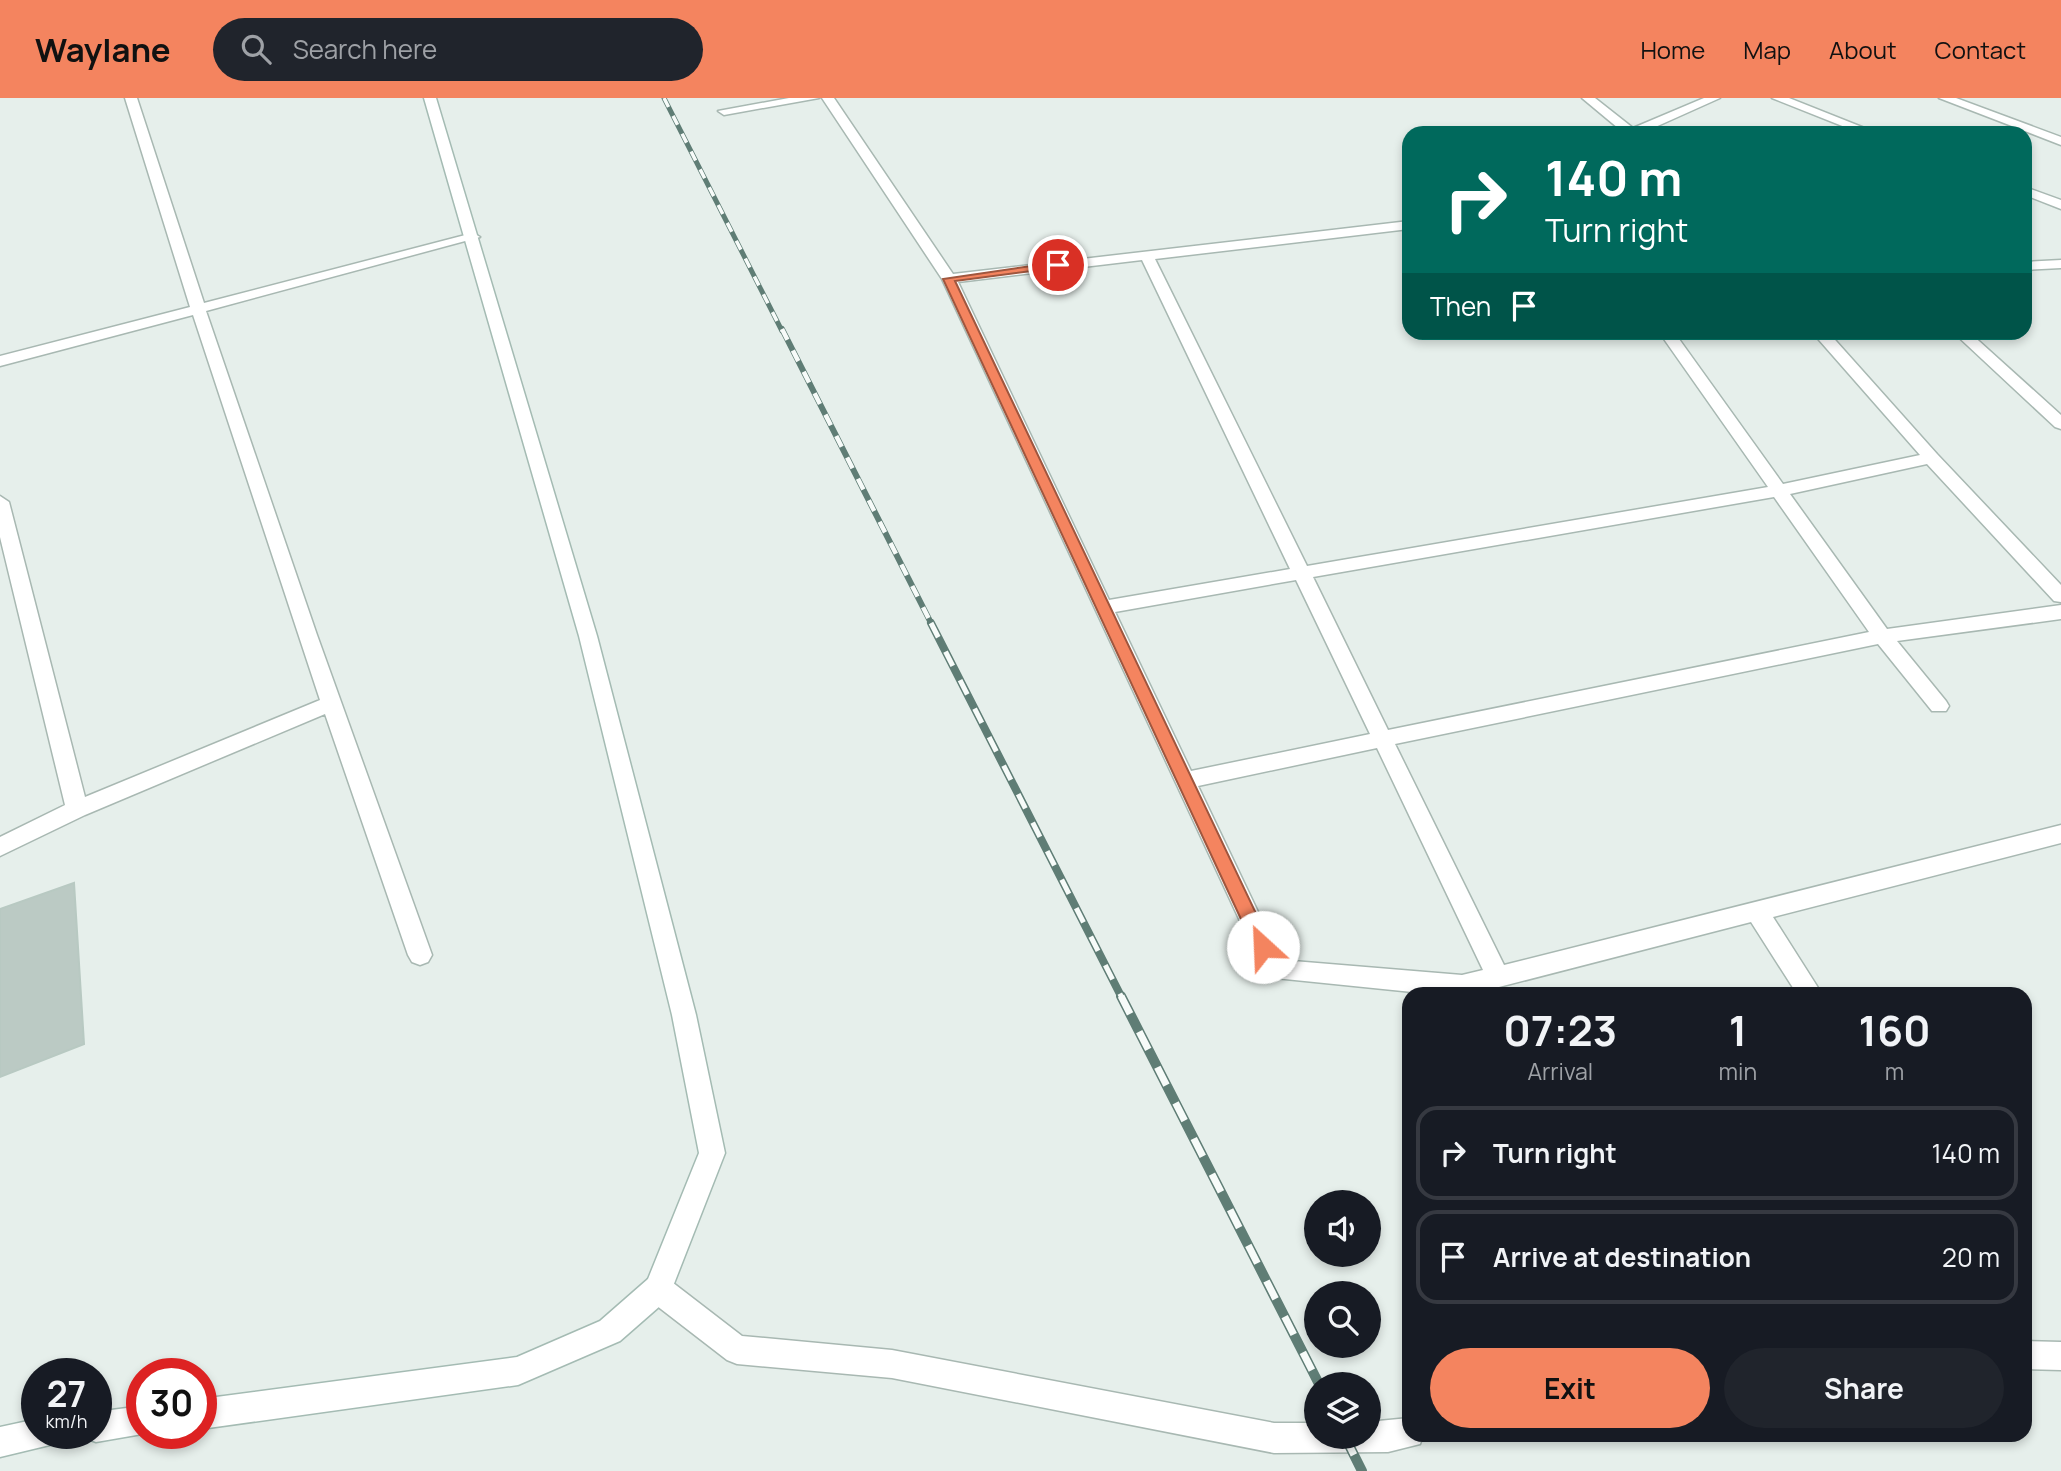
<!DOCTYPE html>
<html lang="en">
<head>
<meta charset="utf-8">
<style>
  body { margin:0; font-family:Manrope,sans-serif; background:#20242c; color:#f1f3f6; height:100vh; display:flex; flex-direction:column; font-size:26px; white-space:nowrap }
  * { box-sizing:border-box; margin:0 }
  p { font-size:23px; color:#9ea1a6 }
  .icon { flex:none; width:38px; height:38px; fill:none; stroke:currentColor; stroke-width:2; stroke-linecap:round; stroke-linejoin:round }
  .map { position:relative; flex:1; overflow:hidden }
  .panel { position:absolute; left:1402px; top:889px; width:630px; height:455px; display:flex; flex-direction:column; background:#171b24; border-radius:21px; box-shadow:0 4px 10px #0003 }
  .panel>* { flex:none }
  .guide { position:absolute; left:1402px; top:28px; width:630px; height:214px; border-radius:21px; box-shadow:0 4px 10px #0003; background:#00695c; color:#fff; overflow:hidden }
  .buttons { position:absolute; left:1304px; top:1092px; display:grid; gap:14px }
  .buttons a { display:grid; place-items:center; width:77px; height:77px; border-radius:50%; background:#171b24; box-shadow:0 4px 10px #0003; font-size:35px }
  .speed { position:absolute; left:21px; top:1260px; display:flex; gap:14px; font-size:35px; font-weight:700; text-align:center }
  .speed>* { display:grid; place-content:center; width:91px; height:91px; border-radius:50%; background:#171b24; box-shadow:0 4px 10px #0003; line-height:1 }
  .speed small { font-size:18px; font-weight:400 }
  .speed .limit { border:10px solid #d22; background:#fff; color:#111 }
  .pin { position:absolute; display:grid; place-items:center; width:60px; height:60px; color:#fff; margin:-30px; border:4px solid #fff; border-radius:50%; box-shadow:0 2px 7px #0007 }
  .me { position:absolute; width:77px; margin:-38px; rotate:335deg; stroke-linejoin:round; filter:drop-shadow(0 0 5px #0008) }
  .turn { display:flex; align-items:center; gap:24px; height:147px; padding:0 28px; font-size:32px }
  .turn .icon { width:91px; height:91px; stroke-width:2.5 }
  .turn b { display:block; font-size:49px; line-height:60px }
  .then { display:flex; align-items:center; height:66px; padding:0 28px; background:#0003; gap:14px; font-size:26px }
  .eta { display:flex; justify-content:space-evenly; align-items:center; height:119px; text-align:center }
  .eta b { font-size:42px; font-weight:700; line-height:49px }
  .primary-button { display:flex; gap:14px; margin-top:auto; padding:14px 28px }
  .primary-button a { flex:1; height:80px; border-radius:42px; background:#f4845f; color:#111; font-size:28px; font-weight:700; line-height:80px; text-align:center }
  .primary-button a+a { background:#20242c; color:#f1f3f6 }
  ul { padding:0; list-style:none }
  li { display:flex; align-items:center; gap:21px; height:94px; margin:0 14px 10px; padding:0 14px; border:4px solid #363941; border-radius:21px }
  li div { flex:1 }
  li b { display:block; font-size:26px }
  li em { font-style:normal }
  header { display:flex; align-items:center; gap:42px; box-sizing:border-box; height:98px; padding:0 35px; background:#f4845f; color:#111 }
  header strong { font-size:33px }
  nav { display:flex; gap:38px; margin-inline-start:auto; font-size:24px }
  .search { width:490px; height:63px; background:#20242c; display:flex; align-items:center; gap:18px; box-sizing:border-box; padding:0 24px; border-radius:38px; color:#9ea1a6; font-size:26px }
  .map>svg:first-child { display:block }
</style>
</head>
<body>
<header>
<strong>Waylane</strong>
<div class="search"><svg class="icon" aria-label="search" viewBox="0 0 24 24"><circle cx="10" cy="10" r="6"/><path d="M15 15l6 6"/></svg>Search here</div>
<nav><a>Home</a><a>Map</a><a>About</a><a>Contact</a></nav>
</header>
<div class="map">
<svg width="2061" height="1373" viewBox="0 0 2061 1373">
  <rect width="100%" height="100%" fill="#e6efeb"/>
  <!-- building -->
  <path fill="#bbcac4" stroke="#b8c9c2" stroke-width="2" d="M 74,785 L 84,946 L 0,979 L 0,811 Z"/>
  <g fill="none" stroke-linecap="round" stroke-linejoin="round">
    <!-- street casing -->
    <g stroke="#a8b8b2" stroke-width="3">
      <path id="street" d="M 125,0 L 137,0 L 204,205 L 473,135 L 480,139 L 206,213 L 317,537 L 432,857 L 428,864 L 420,867 L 412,864 L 408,857 L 325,616 L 85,717 L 0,758 L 0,739 L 65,707 L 0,439 L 0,398 L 9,404 L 85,699 L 320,602 L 193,217 L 0,268 L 0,258 L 190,209 Z
        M 789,0 L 819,0 L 724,17 L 718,13 Z
        M 822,0 L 834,0 L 953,176 L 1409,123 L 1409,131 L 1155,161 L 1307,468 L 1768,389 L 1659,234 L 1674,234 L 1783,386 L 1920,357 L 1812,234 L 1828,234 L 1937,356 L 2061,487 L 2061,504 L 2054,503 L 1927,366 L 1790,396 L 1887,531 L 2061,507 L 2061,521 L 1897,543 L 1946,603 L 1949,608 L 1946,613 L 1932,613 L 1878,546 L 1395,646 L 1504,867 L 2061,727 L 2061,745 L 1773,819 L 1822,896 L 1797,896 L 1751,824 L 1472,896 L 1432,896 L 1266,879 L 942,181 ZM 1142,162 L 1290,471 L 1109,502 L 958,184 ZM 1774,399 L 1869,534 L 1388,632 L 1313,479 ZM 1296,482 L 1370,636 L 1191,673 L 1115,514 ZM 1377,650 L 1483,872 L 1462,877 L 1281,862 L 1198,688 Z
        M 1582,0 L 1595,0 L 1633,30 L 1704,0 L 1720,0 L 1642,35 L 1624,35 Z
        M 1772,0 L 1789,0 L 1877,35 L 1860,35 Z
        M 1939,0 L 1956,0 L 2061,39 L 2061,47 Z
        M 2025,89 L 2061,102 L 2061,111 L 2025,97 Z
        M 2061,162 L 2061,170 L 2025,172 L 2025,164 Z
        M 1953,234 L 1969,234 L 2061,317 L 2061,331 L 2055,329 Z
        M 658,1177 L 668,1181 L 742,1238 L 892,1252 L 1274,1325 L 1316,1325 L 1316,1339 L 1368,1339 L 1368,1324 L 1409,1320 L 1409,1337 L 1423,1337 L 1420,1346 L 1388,1354 L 1274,1355 L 892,1280 L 737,1266 L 727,1262 L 648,1201 L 644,1191 L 648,1181 Z
        M 2025,1243 L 2061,1244 L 2061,1272 L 2025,1271 Z"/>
    </g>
    <!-- secondary casing -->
    <g stroke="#a4bbb3" stroke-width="3">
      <path id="secondary" d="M 424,0 L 436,0 L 597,538 L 696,917 L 725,1055 L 668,1201 L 620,1243 L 518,1287 L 201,1331 L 201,1301 L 517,1259 L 600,1223 L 648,1181 L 699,1055 L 672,917 L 579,538 Z
        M 142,1308 L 142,1335 L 148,1335 L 96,1344 L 85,1340 L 84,1335 L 96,1335 L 96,1314 Z
        M 37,1321 L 37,1335 L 58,1335 L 54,1346 L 0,1359 L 0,1329 Z"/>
    </g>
    <!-- street -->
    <use href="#street" fill="#fff" fill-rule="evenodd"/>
    <!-- secondary -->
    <use href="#secondary" fill="#fff" fill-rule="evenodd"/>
    <!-- rail-far3 casing -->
    <g stroke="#5f7d75" stroke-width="5">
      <path id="rail-far3" d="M 664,0 L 782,233"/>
    </g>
    <!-- rail-far2 casing -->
    <g stroke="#5f7d75" stroke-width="6">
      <path id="rail-far2" d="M 782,231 L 932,527"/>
    </g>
    <!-- rail-far1 casing -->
    <g stroke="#5f7d75" stroke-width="8">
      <path id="rail-far1" d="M 931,525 L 1122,900"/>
    </g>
    <!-- rail casing -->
    <g stroke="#5f7d75" stroke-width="10">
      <path id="rail" d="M 1121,898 L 1319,1286
        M 1345,1339 L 1362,1373"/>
    </g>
    <!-- rail-far3 -->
    <use href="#rail-far3" stroke="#f7fbf9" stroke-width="3.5" stroke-dasharray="10" stroke-linecap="butt"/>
    <!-- rail-far2 -->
    <use href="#rail-far2" stroke="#f7fbf9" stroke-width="4.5" stroke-dasharray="12" stroke-linecap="butt"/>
    <!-- rail-far1 -->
    <use href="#rail-far1" stroke="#f7fbf9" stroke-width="5" stroke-dasharray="16" stroke-linecap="butt"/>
    <!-- rail -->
    <use href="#rail" stroke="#f7fbf9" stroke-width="7" stroke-dasharray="20" stroke-linecap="butt"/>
  </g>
  <!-- route -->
  <path fill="#f4845f" stroke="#9f563e" stroke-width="2" d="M 1058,164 L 1063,167 L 1062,169 L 955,183 L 1272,849 L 1263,856 L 1254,849 L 943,181 Z"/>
</svg>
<div class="buttons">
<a><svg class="icon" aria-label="sound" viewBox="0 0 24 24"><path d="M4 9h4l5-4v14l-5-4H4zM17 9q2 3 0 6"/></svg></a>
<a><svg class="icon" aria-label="search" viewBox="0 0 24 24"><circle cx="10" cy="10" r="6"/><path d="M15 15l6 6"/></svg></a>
<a><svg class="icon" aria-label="layers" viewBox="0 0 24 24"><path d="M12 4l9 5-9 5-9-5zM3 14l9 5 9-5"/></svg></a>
</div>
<div class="speed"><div>27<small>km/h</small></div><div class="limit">30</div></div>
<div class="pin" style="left:1058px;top:167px;background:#d93025"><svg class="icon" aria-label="arrive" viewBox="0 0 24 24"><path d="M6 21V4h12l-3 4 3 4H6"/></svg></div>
<svg class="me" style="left:1263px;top:849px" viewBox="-20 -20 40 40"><circle r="19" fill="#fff"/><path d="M0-13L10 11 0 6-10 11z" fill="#f4845f"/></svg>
<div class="guide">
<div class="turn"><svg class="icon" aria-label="right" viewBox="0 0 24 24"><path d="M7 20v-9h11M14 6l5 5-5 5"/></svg><div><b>140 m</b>Turn right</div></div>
<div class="then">Then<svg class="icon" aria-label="arrive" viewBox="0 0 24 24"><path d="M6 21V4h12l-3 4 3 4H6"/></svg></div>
</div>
<section class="panel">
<div class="eta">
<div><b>07:23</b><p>Arrival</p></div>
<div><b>1</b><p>min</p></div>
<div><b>160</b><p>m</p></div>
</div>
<ul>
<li><svg class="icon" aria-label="right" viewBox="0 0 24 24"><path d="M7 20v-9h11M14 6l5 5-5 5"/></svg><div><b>Turn right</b></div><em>140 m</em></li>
<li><svg class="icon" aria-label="arrive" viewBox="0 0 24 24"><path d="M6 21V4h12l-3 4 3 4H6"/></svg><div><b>Arrive at destination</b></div><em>20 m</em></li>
</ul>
<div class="primary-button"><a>Exit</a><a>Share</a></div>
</section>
</div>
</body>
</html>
